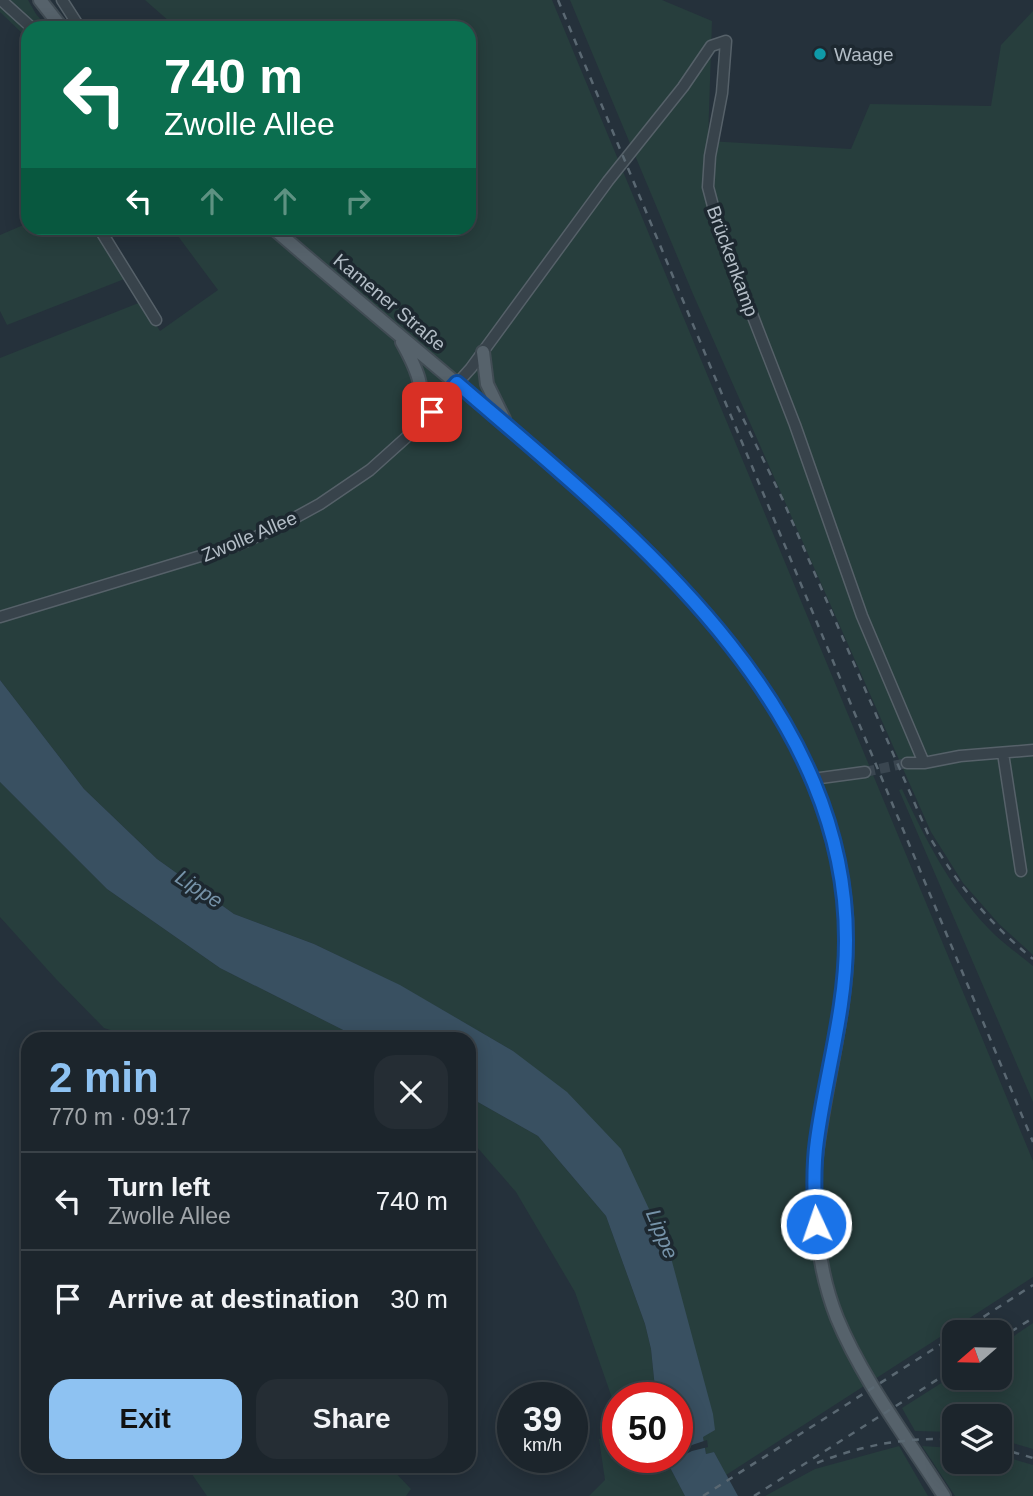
<!DOCTYPE html>
<html lang="en">
<head>
<meta charset="utf-8">
<style>
  body { margin:0; font-family:Helvetica,sans-serif; background:#252d34; color:#f1f3f6; height:100vh; display:flex; flex-direction:column; font-size:26px; white-space:nowrap }
  * { box-sizing:border-box; margin:0 }
  p { font-size:23px; color:#a0a5a9 }
  .icon { flex:none; width:38px; height:38px; fill:none; stroke:currentColor; stroke-width:2; stroke-linecap:round; stroke-linejoin:round }
  .map { position:relative; flex:1; overflow:hidden }
  .sheet { position:absolute; left:21px; top:1032px; width:455px; height:441px; display:flex; flex-direction:column; background:#1c252c; border-radius:21px; box-shadow:0 4px 18px #0003,0 0 0 2px #3a4248 }
  .sheet>* { flex:none }
  .banner { position:absolute; left:21px; top:21px; width:455px; height:214px; border-radius:21px; box-shadow:0 4px 18px #0003,0 0 0 2px #3a4248; background:#0b6e4f; color:#fff; overflow:hidden }
  .needle { width:46px; rotate:250deg }
  .controls { position:absolute; left:942px; top:1320px; display:grid; gap:14px }
  .controls a { display:grid; place-items:center; width:70px; height:70px; border-radius:14px; background:#1c252c; box-shadow:0 4px 18px #0003,0 0 0 2px #3a4248; font-size:35px }
  .speed { position:absolute; left:497px; top:1382px; display:flex; gap:14px; font-size:35px; font-weight:700; text-align:center }
  .speed>* { display:grid; place-content:center; width:91px; height:91px; border-radius:50%; background:#1c252c; box-shadow:0 4px 18px #0003,0 0 0 2px #3a4248; line-height:1 }
  .speed small { font-size:18px; font-weight:400 }
  .speed .limit { border:10px solid #d22; background:#fff; color:#111 }
  .pin { position:absolute; display:grid; place-items:center; width:60px; height:60px; color:#fff; margin:-30px; border-radius:14px; box-shadow:0 4px 10px #0006 }
  .me { position:absolute; width:77px; margin:-38px; rotate:357deg; stroke-linejoin:round; filter:drop-shadow(0 0 5px #0008) }
  .turn { display:flex; align-items:center; gap:24px; height:147px; padding:0 28px; font-size:32px }
  .turn .icon { width:91px; height:91px; stroke-width:2.5 }
  .turn b { display:block; font-size:49px; line-height:60px }
  .lanes { display:flex; align-items:center; height:66px; padding:0 28px; background:#0003; justify-content:center; gap:35px; direction:ltr }
  .lanes .off { opacity:.35 }
  .round { display:grid; place-items:center; flex:none; width:74px; height:74px; border-radius:21px; background:#252d34 }
  .summary { display:flex; align-items:center; justify-content:space-between; height:119px; padding:0 28px }
  h1 { font-size:42px; font-weight:700; line-height:52px; color:#8ec2f2 }
  .action { display:flex; gap:14px; margin-top:auto; padding:14px 28px }
  .action a { flex:1; height:80px; border-radius:21px; background:#8ec2f2; color:#111; font-size:28px; font-weight:700; line-height:80px; text-align:center }
  .action a+a { background:#252d34; color:#f1f3f6 }
  ul { padding:0; list-style:none }
  li { display:flex; align-items:center; gap:21px; height:98px; padding:0 28px; border-top:2px solid #3a4248 }
  li div { flex:1 }
  li b { display:block; font-size:26px }
  li em { font-style:normal }
  .map>svg:first-child { display:block }
</style>
</head>
<body>
<div class="map">
<svg width="1033" height="1496" viewBox="0 0 1033 1496">
  <rect width="100%" height="100%" fill="#25313b"/>
  <!-- green -->
  <path fill="#273e3d" d="M 0,0 L 28,0 L 36,14 L 48,28 L 28,28 L 28,62 L 22,33 L 0,12 Z
    M 145,0 L 552,0 L 1033,1161 L 1033,1277 L 726,1475 L 714,1452 L 706,1454 L 670,1254 L 513,1051 L 399,985 L 314,944 L 234,914 L 157,859 L 84,789 L 0,680 L 0,358 L 141,302 L 160,331 L 218,290 L 172,228 L 469,228 L 469,28 L 181,28 L 170,22 Z
    M 570,0 L 662,0 L 712,21 L 708,141 L 851,149 L 870,104 L 991,106 L 1001,45 L 1033,11 L 1033,955 L 999,924 L 963,883 L 931,832 L 693,294 Z
    M 28,223 L 28,228 L 96,228 L 127,278 L 7,325 L 0,311 L 0,235 Z
    M 0,782 L 107,889 L 220,968 L 361,1039 L 141,1040 L 104,1028 L 56,979 L 0,917 Z
    M 902,789 C 926,841 954,895 995,935 C 1007,946 1021,956 1033,966 L 1033,1102 L 899,790 Z
    M 469,1097 L 538,1136 L 606,1216 L 645,1324 L 651,1349 L 656,1398 L 618,1398 L 618,1415 L 575,1292 L 516,1192 L 469,1138 Z
    M 1033,1323 L 1033,1449 L 999,1439 L 999,1416 L 954,1416 L 954,1432 L 915,1431 L 902,1408 L 954,1375 L 954,1377 L 999,1377 L 999,1346 Z
    M 599,1439 L 618,1445 L 618,1458 L 665,1458 L 685,1496 L 589,1496 L 605,1480 Z
    M 899,1446 L 928,1496 L 765,1496 L 815,1469 Z
    M 922,1446 L 954,1448 L 954,1461 L 999,1461 L 999,1455 L 1033,1465 L 1033,1496 L 955,1496 Z
    M 187,1467 L 390,1467 L 411,1489 L 406,1496 L 207,1496 Z"/>
  <!-- water -->
  <path fill="#395061" d="M 0,680 L 84,789 L 157,859 L 234,914 L 314,944 L 400,985 L 513,1051 L 567,1092 L 621,1149 L 670,1254 L 713,1414 L 715,1430 L 703,1437 L 706,1454 L 714,1452 L 738,1496 L 685,1496 L 665,1458 L 677,1458 L 677,1398 L 656,1398 L 651,1349 L 645,1324 L 606,1216 L 538,1136 L 469,1097 L 469,1040 L 361,1039 L 220,968 L 107,889 L 0,782 Z"/>
  <!-- pier -->
  <path fill="#25313b" d="M 707,1440 L 708,1447 L 692,1451 L 664,1465 L 662,1458 L 677,1458 L 677,1450 Z"/>
  <g fill="none" stroke-linecap="round" stroke-linejoin="round">
    <!-- minor-tunnel -->
    <path stroke="#3a4650" stroke-width="10" stroke-dasharray="10 5" stroke-linecap="butt" d="M 865,772 L 907,763"/>
    <!-- minor casing -->
    <g stroke="#566169" stroke-width="13">
      <path id="minor" d="M 1,0 L 32,28
        M 62,0 L 80,28
        M 99,228 L 156,320
        M 0,617 L 240,544 L 278,527 L 320,504 L 370,470 L 419,426 L 471,368 L 608,181 L 683,87 L 711,46 L 726,41 L 722,93 L 710,156 L 708,187 L 719,229 L 795,425 L 862,616 L 924,763
        M 1003,753 L 1021,871
        M 907,763 L 924,763 L 960,756 L 1033,750
        M 813,779 L 865,772"/>
    </g>
    <!-- major casing -->
    <g stroke="#414c54" stroke-width="16">
      <path id="major" d="M 40,0 L 62,28
        M 273,228 C 348,293 426,357 502,422 C 649,548 824,698 845,903 C 855,992 824,1078 815,1166 C 813,1217 818,1270 837,1318 C 863,1381 908,1439 944,1496
        M 402,342 C 420,374 425,389 419,426
        M 483,352 L 487,384 L 504,419"/>
    </g>
    <!-- minor -->
    <use href="#minor" stroke="#38434b" stroke-width="10"/>
    <!-- major -->
    <use href="#major" stroke="#56626b" stroke-width="12"/>
    <!-- rail -->
    <path stroke="#5a6872" stroke-width="2.5" stroke-dasharray="7 7" stroke-linecap="butt" d="M 558,0 L 1033,1142
      M 737,406 L 782,498 L 928,834 C 956,883 990,924 1033,959
      M 960,1332 L 1033,1285
      M 999,1339 L 1033,1318
      M 999,1448 L 1033,1458
      M 817,1463 C 859,1446 908,1436 954,1440
      M 703,1496 L 954,1336
      M 754,1496 L 954,1369"/>
  </g>
  <g fill="none" stroke-linecap="round" stroke-linejoin="round">
    <!-- route casing -->
    <g stroke="#114b97" stroke-width="18">
      <path id="route" d="M 432,412 L 457,383 C 624,527 847,699 846,941 C 846,1009 826,1073 817,1140 C 813,1168 814,1196 816,1224"/>
    </g>
    <!-- route -->
    <use href="#route" stroke="#1a73e8" stroke-width="12"/>
  </g>
  <!-- markers -->
  <circle fill="#0f9aa8" stroke="#1d2830" stroke-width="2.5" cx="820" cy="54" r="7"/>
  <g text-anchor="middle" stroke-width="7" stroke-linejoin="round" paint-order="stroke">
    <!-- poi labels -->
    <g font-size="19" fill="#b4bec7" stroke="#1d2830" text-anchor="start">
      <text x="834" y="61">Waage</text>
    </g>
    <!-- street labels -->
    <g font-size="19" fill="#b4bec7" stroke="#1d2830">
      <text transform="translate(733 261) rotate(70)" y="7">Brückenkamp</text>
      <text transform="translate(390 302) rotate(40)" y="7">Kamener Straße</text>
      <text transform="translate(249 536) rotate(-23)" y="7">Zwolle Allee</text>
    </g>
    <!-- water labels -->
    <g font-size="21" font-style="italic" fill="#7693a9" stroke="#1d2830">
      <text transform="translate(199 889) rotate(33)" y="7">Lippe</text>
      <text transform="translate(662 1234) rotate(67)" y="7">Lippe</text>
    </g>
  </g>
</svg>
<div class="controls">
<a><svg class="needle" viewBox="-14 -14 28 28"><path d="M0-13l5 13h-10z" fill="#e53935"/><path d="M0 13l5-13h-10z" fill="#a0a5a9"/></svg></a>
<a><svg class="icon" aria-label="layers" viewBox="0 0 24 24"><path d="M12 4l9 5-9 5-9-5zM3 14l9 5 9-5"/></svg></a>
</div>
<div class="speed"><div>39<small>km/h</small></div><div class="limit">50</div></div>
<div class="pin" style="left:432px;top:412px;background:#d93025"><svg class="icon" aria-label="arrive" viewBox="0 0 24 24"><path d="M6 21V4h12l-3 4 3 4H6"/></svg></div>
<svg class="me" style="left:816px;top:1224px" viewBox="-20 -20 40 40"><circle r="17" fill="#1a73e8" stroke="#fff" stroke-width="3"/><path d="M0-11L8 9 0 5-8 9z" fill="#fff"/></svg>
<div class="banner">
<div class="turn"><svg class="icon" aria-label="left" viewBox="0 0 24 24"><path d="M17 20v-9H6M10 6l-5 5 5 5"/></svg><div><b>740 m</b>Zwolle Allee</div></div>
<div class="lanes"><svg class="icon" aria-label="left" viewBox="0 0 24 24"><path d="M17 20v-9H6M10 6l-5 5 5 5"/></svg><svg class="icon off" aria-label="ahead" viewBox="0 0 24 24"><path d="M12 20V5M6 11l6-6 6 6"/></svg><svg class="icon off" aria-label="ahead" viewBox="0 0 24 24"><path d="M12 20V5M6 11l6-6 6 6"/></svg><svg class="icon off" aria-label="right" viewBox="0 0 24 24"><path d="M7 20v-9h11M14 6l5 5-5 5"/></svg></div>
</div>
<section class="sheet">
<div class="summary"><div><h1>2 min</h1><p>770 m · 09:17</p></div><a class="round"><svg class="icon" aria-label="close" viewBox="0 0 24 24"><path d="M6 6l12 12M18 6L6 18"/></svg></a></div>
<ul>
<li><svg class="icon" aria-label="left" viewBox="0 0 24 24"><path d="M17 20v-9H6M10 6l-5 5 5 5"/></svg><div><b>Turn left</b><p>Zwolle Allee</p></div><em>740 m</em></li>
<li><svg class="icon" aria-label="arrive" viewBox="0 0 24 24"><path d="M6 21V4h12l-3 4 3 4H6"/></svg><div><b>Arrive at destination</b></div><em>30 m</em></li>
</ul>
<div class="action"><a>Exit</a><a>Share</a></div>
</section>
</div>
</body>
</html>
